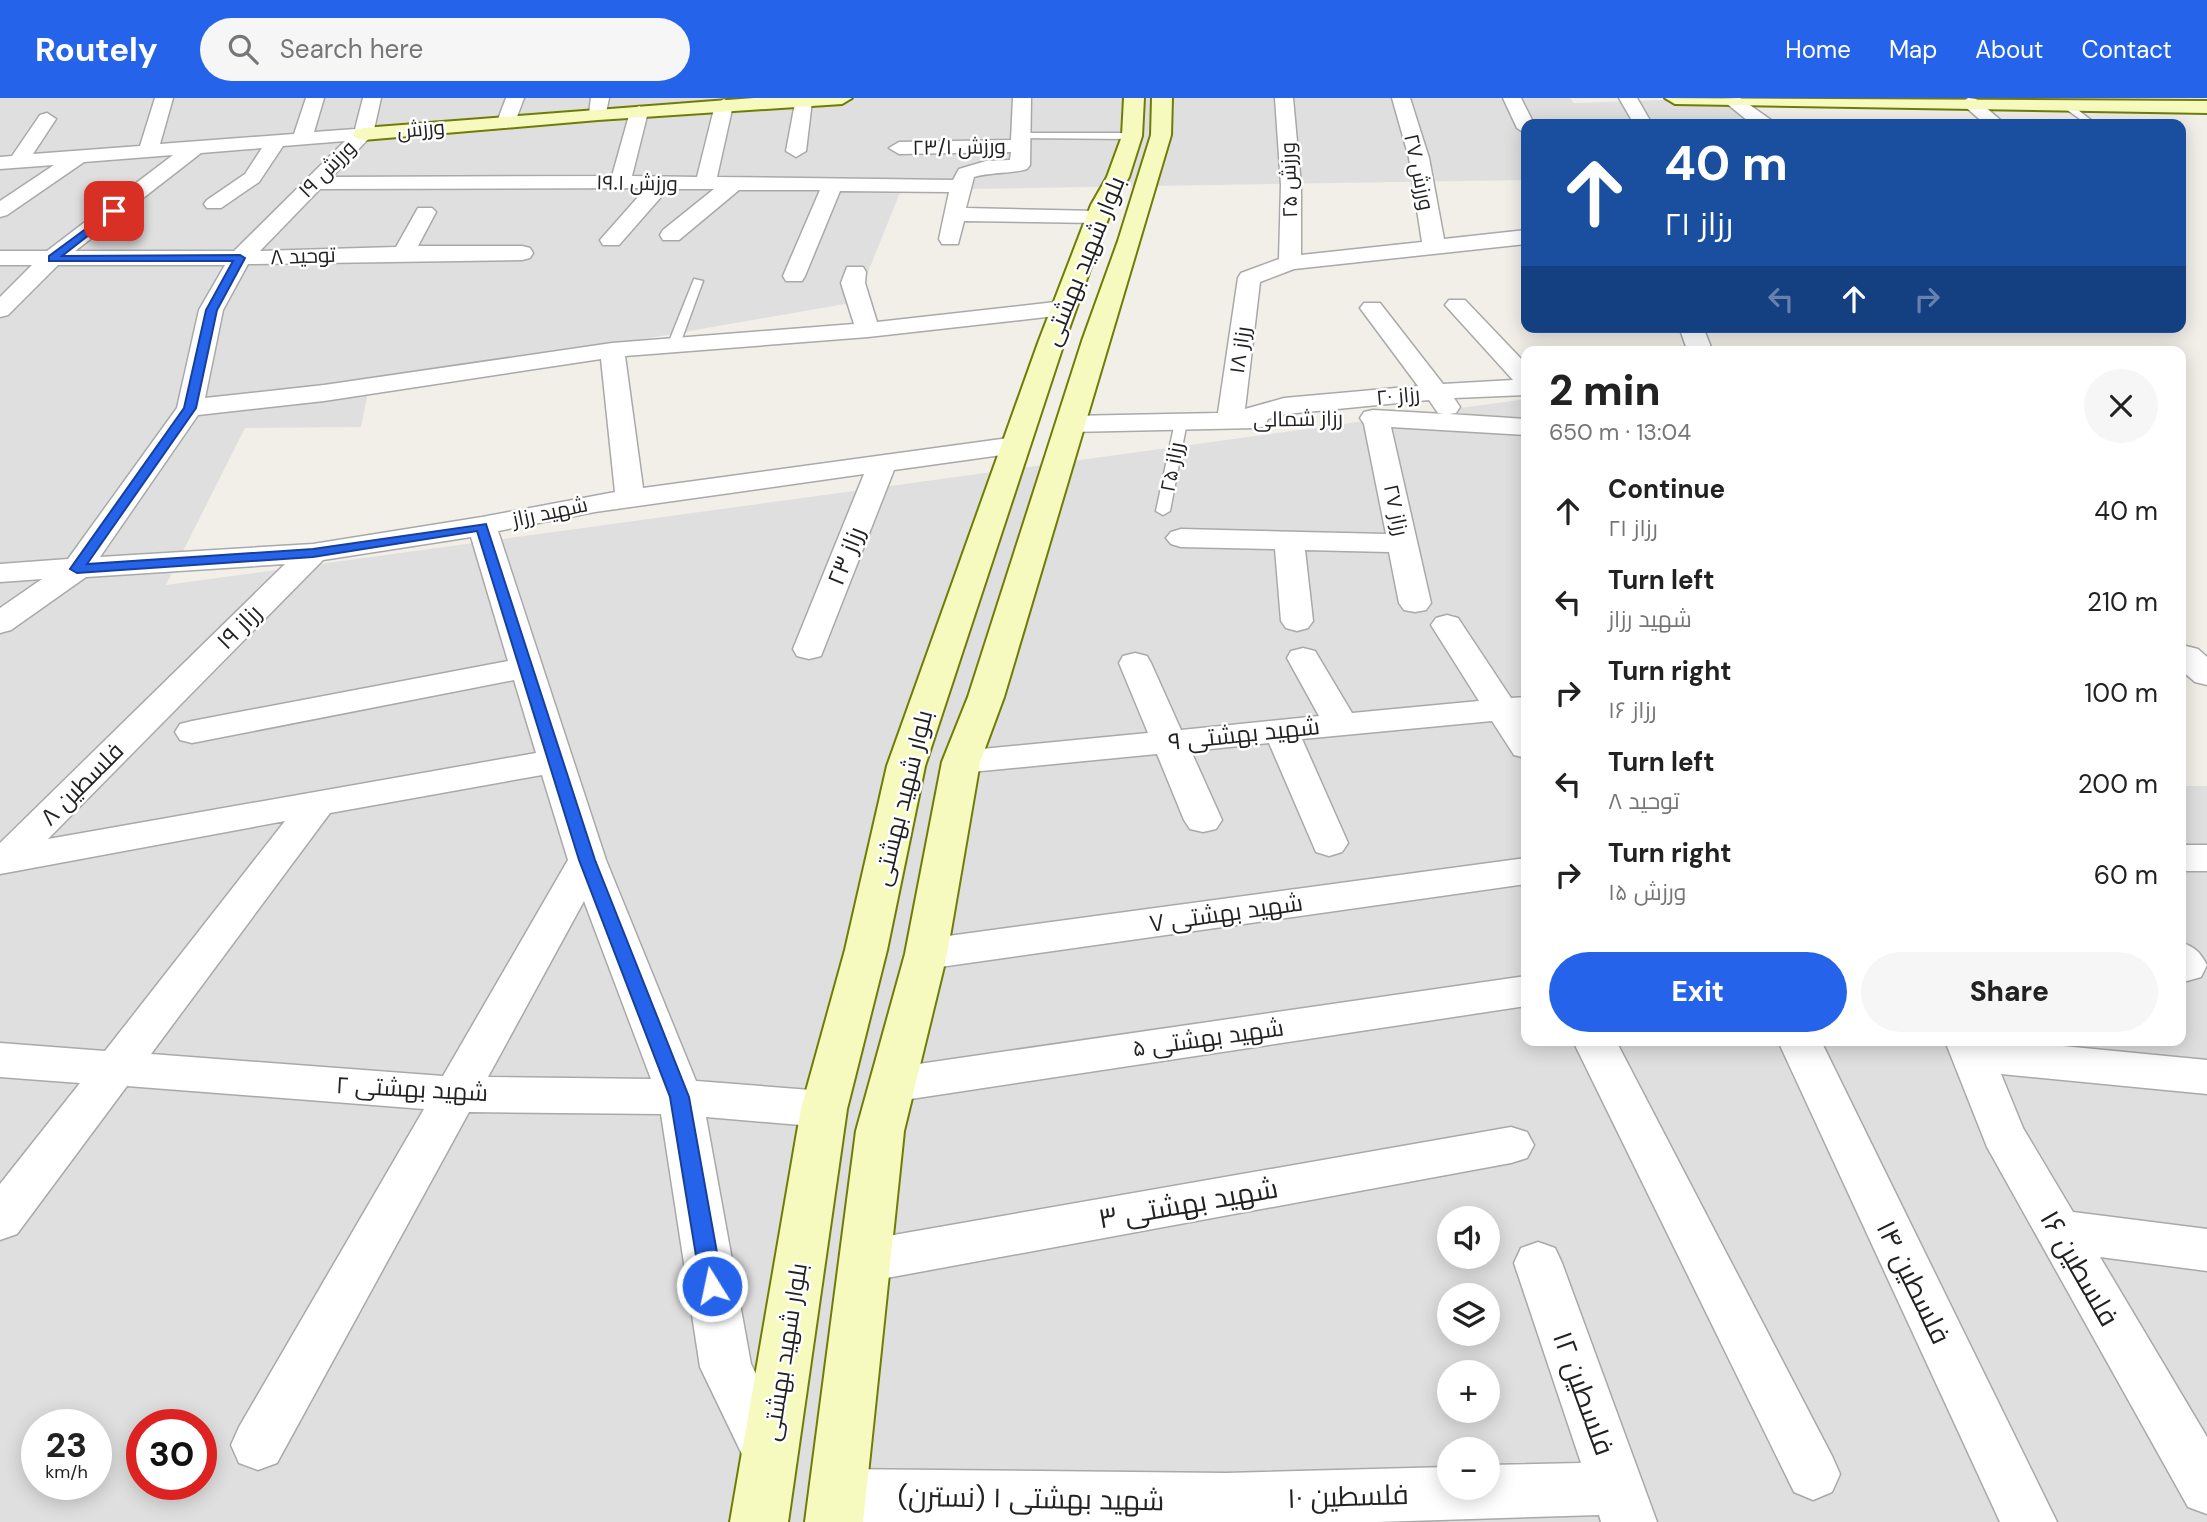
<!DOCTYPE html>
<html lang="en">
<head>
<meta charset="utf-8">
<style>
  body { margin:0; font-family:"DM Sans",Cairo,sans-serif; background:#f6f6f6; color:#222; height:100vh; display:flex; flex-direction:column; font-size:26px; white-space:nowrap }
  * { box-sizing:border-box; margin:0 }
  p { font-size:23px; color:#767676 }
  .icon { flex:none; width:38px; height:38px; fill:none; stroke:currentColor; stroke-width:2; stroke-linecap:round; stroke-linejoin:round }
  .map { position:relative; flex:1; overflow:hidden }
  .drawer { position:absolute; left:1521px; top:248px; width:665px; height:700px; display:flex; flex-direction:column; background:#fff; border-radius:14px; box-shadow:0 4px 18px #0003 }
  .drawer>* { flex:none }
  .banner { position:absolute; left:1521px; top:21px; width:665px; height:214px; border-radius:14px; box-shadow:0 4px 18px #0003; background:#1a4fa0; color:#fff; overflow:hidden }
  .tools { position:absolute; left:1437px; top:1108px; display:grid; gap:14px }
  .tools a { display:grid; place-items:center; width:63px; height:63px; border-radius:50%; background:#fff; box-shadow:0 4px 18px #0003; font-size:35px }
  .speed { position:absolute; left:21px; top:1311px; display:flex; gap:14px; font-size:35px; font-weight:700; text-align:center }
  .speed>* { display:grid; place-content:center; width:91px; height:91px; border-radius:50%; background:#fff; box-shadow:0 4px 18px #0003; line-height:1 }
  .speed small { font-size:18px; font-weight:400 }
  .speed .limit { border:10px solid #d22; background:#fff; color:#111 }
  .pin { position:absolute; display:grid; place-items:center; width:60px; height:60px; color:#fff; margin:-30px; border-radius:14px; box-shadow:0 4px 10px #0006 }
  .me { position:absolute; width:77px; margin:-38px; rotate:350deg; stroke-linejoin:round; filter:drop-shadow(0 0 5px #0008) }
  .turn { display:flex; align-items:center; gap:24px; height:147px; padding:0 28px; font-size:32px }
  .turn .icon { width:91px; height:91px; stroke-width:2.5 }
  .turn b { display:block; font-size:49px; line-height:60px }
  .lanes { display:flex; align-items:center; height:66px; padding:0 28px; background:#0003; justify-content:center; gap:35px; direction:ltr }
  .lanes .off { opacity:.35 }
  .round { display:grid; place-items:center; flex:none; width:74px; height:74px; border-radius:37px; background:#f6f6f6 }
  .head { display:flex; align-items:center; justify-content:space-between; height:119px; padding:0 28px }
  h1 { font-size:42px; font-weight:800; line-height:52px }
  .action { display:flex; gap:14px; margin-top:auto; padding:14px 28px }
  .action a { flex:1; height:80px; border-radius:42px; background:#2563eb; color:#fff; font-size:28px; font-weight:800; line-height:80px; text-align:center }
  .action a+a { background:#f6f6f6; color:#222 }
  ul { padding:0; list-style:none }
  li { display:flex; align-items:center; gap:21px; height:91px; padding:0 28px }
  li div { flex:1 }
  li b { display:block; font-size:26px }
  li em { font-style:normal }
  header { display:flex; align-items:center; gap:42px; box-sizing:border-box; height:98px; padding:0 35px; background:#2563eb; color:#fff }
  header strong { font-size:33px }
  nav { display:flex; gap:38px; margin-inline-start:auto; font-size:24px }
  .search { width:490px; height:63px; background:#f6f6f6; display:flex; align-items:center; gap:18px; box-sizing:border-box; padding:0 24px; border-radius:38px; color:#767676; font-size:26px }
  .map>svg:first-child { display:block }
</style>
</head>
<body>
<header>
<strong>Routely</strong>
<div class="search"><svg class="icon" aria-label="search" viewBox="0 0 24 24"><circle cx="10" cy="10" r="6"/><path d="M15 15l6 6"/></svg>Search here</div>
<nav><a>Home</a><a>Map</a><a>About</a><a>Contact</a></nav>
</header>
<div class="map">
<svg width="2207" height="1424" viewBox="0 0 2207 1424">
  <rect width="100%" height="100%" fill="#f2efe9"/>
  <!-- residential -->
  <path fill="#e0dfdf" fill-rule="evenodd" d="M 0,0 L 1570,0 L 1574,5 L 1723,0 L 1765,26 L 1526,26 L 1526,82 L 901,92 L 856,204 L 369,289 L 361,329 L 245,330 L 166,487 L 1526,301 L 1526,943 L 2180,943 L 2181,688 L 2207,688 L 2207,1424 L 0,1424 ZM 1449,1120 L 1488,1120 L 1488,1158 L 1449,1158 ZM 1449,1197 L 1488,1197 L 1488,1236 L 1449,1236 ZM 1449,1274 L 1488,1274 L 1488,1312 L 1449,1312 ZM 37,1326 L 96,1326 L 96,1386 L 37,1386 ZM 142,1326 L 201,1326 L 201,1386 L 142,1386 ZM 1449,1351 L 1488,1351 L 1488,1390 L 1449,1390 Z"/>
  <g fill="none" stroke-linecap="round" stroke-linejoin="round">
    <!-- lane casing -->
    <g stroke="#a9a9a9" stroke-width="3">
      <path id="lane" d="M 2063,5 L 2069,5 L 2096,26 L 2087,26 L 2063,9 Z
        M 1021,35 L 1132,35 L 1137,38 L 1132,41 L 1018,40 L 1018,36 Z
        M 694,181 L 703,183 L 680,246 L 670,248 L 668,246 Z
        M 1181,320 L 1187,324 L 1170,413 L 1163,417 L 1156,413 L 1175,324 Z"/>
    </g>
    <!-- street casing -->
    <g stroke="#a9a9a9" stroke-width="3">
      <path id="street" d="M 155,0 L 173,0 L 160,46 L 294,36 L 306,0 L 324,0 L 314,34 L 355,31 L 363,0 L 381,0 L 373,36 L 332,79 L 612,78 L 630,14 L 639,8 L 648,14 L 632,78 L 697,79 L 715,7 L 724,1 L 733,7 L 717,79 L 953,82 L 959,71 L 986,63 L 1010,62 L 1011,54 L 899,56 L 889,50 L 899,44 L 1011,42 L 1013,0 L 1031,0 L 1030,67 L 1027,71 C 1010,76 992,74 974,79 L 966,110 L 1098,113 L 1106,114 L 1109,119 L 1106,124 L 1098,125 L 964,123 L 958,146 L 942,146 L 939,141 L 949,94 L 840,93 L 805,178 L 802,183 L 786,183 L 783,178 L 820,92 L 739,92 L 679,142 L 663,142 L 660,137 L 663,132 L 714,91 L 668,91 L 619,147 L 603,147 L 600,142 L 646,90 L 320,91 L 260,153 L 396,149 L 418,110 L 432,110 L 436,114 L 418,148 L 522,148 L 530,150 L 533,155 L 530,160 L 522,162 L 248,166 L 223,212 L 205,300 L 324,287 L 612,245 L 854,226 L 841,185 L 847,169 L 863,169 L 866,174 L 865,185 L 877,224 L 1064,203 L 1072,205 L 1076,210 L 1072,215 L 1064,217 L 868,239 L 625,258 L 643,390 L 1016,339 L 1026,341 L 1030,347 L 1026,353 L 1016,355 L 894,372 L 821,558 L 809,561 L 797,558 L 793,551 L 864,376 L 595,414 L 498,433 L 606,762 L 696,983 L 824,993 L 840,998 L 846,1011 L 840,1024 L 824,1029 L 706,1019 L 751,1266 L 796,1355 L 788,1373 L 769,1381 L 750,1373 L 700,1269 L 661,1016 L 469,1014 L 277,1365 L 258,1372 L 239,1365 L 231,1347 L 239,1329 L 424,1011 L 127,988 L 17,1136 L 0,1142 L 0,1086 L 80,985 L 0,979 L 0,945 L 105,953 L 285,723 L 0,776 L 0,745 L 285,466 L 86,479 L 11,532 L 0,535 L 0,510 L 42,481 L 0,484 L 0,466 L 68,461 L 177,310 L 199,212 L 225,167 L 58,167 L 8,217 L 0,219 L 0,199 L 32,167 L 0,167 L 0,153 L 47,153 L 173,57 L 84,64 L 7,117 L 0,119 L 0,103 L 54,67 L 0,71 L 0,59 L 12,58 L 40,17 L 47,15 L 56,21 L 33,56 L 140,48 ZM 345,43 L 234,153 L 75,153 L 201,55 L 262,50 L 245,76 L 207,102 L 204,106 L 207,110 L 221,110 L 259,84 L 283,48 ZM 601,261 L 615,394 L 482,419 L 313,446 L 100,459 L 198,317 L 324,303 ZM 471,439 L 508,563 L 192,623 L 180,626 L 175,634 L 180,642 L 192,645 L 514,582 L 536,655 L 48,741 L 323,462 ZM 542,677 L 568,762 L 443,978 L 151,956 L 330,715 ZM 584,803 L 651,981 L 488,979 Z
        M 506,0 L 524,0 L 515,24 L 506,30 L 497,24 Z
        M 591,0 L 609,0 L 605,20 L 591,20 L 589,16 Z
        M 796,0 L 810,0 L 812,3 L 806,53 L 796,59 L 786,53 Z
        M 1275,0 L 1293,0 L 1301,87 L 1301,157 L 1422,144 L 1409,60 L 1392,0 L 1410,0 L 1429,60 L 1444,141 L 1526,132 L 1526,146 L 1294,171 L 1260,184 L 1245,311 L 1284,300 L 1418,288 L 1360,210 L 1364,205 L 1380,205 L 1443,286 L 1513,282 L 1445,207 L 1449,202 L 1465,202 L 1526,266 L 1526,297 L 1454,300 L 1460,309 L 1456,315 L 1449,316 L 1526,321 L 1526,337 L 1391,329 L 1431,505 L 1426,512 L 1415,514 L 1404,512 L 1399,505 L 1389,454 L 1305,452 L 1313,523 L 1308,530 L 1297,533 L 1286,530 L 1281,523 L 1275,451 L 1181,449 L 1171,446 L 1166,440 L 1171,434 L 1181,431 L 1386,436 L 1364,326 L 1360,320 L 1364,314 L 1373,312 L 1444,316 L 1438,315 L 1429,302 L 1286,316 L 1268,321 L 1265,328 L 1256,330 L 1070,334 L 1061,332 L 1057,326 L 1061,320 L 1070,318 L 1218,315 L 1238,180 L 1241,175 L 1279,161 L 1281,87 Z
        M 1503,0 L 1521,0 L 1534,26 L 1526,26 L 1526,36 L 1517,30 Z
        M 1619,0 L 1637,0 L 1652,26 L 1634,26 Z
        M 1740,0 L 1771,22 L 1773,26 L 1752,26 L 1721,1 Z
        M 1968,0 L 1976,1 L 2005,26 L 1985,26 L 1961,5 Z
        M 1679,229 L 1703,229 L 1713,254 L 1688,254 Z
        M 1447,517 L 1458,520 L 1511,600 L 1526,599 L 1526,660 L 1514,657 L 1492,623 L 1302,641 L 1348,745 L 1342,754 L 1329,758 L 1316,754 L 1269,645 L 1191,653 L 1222,722 L 1216,731 L 1203,734 L 1190,731 L 1184,722 L 1157,656 L 961,675 L 948,672 L 943,664 L 948,656 L 961,653 L 1148,635 L 1119,565 L 1123,558 L 1135,555 L 1147,558 L 1151,565 L 1181,632 L 1319,618 L 1287,560 L 1291,553 L 1303,550 L 1315,553 L 1352,615 L 1479,603 L 1431,527 L 1436,520 Z
        M 2186,548 L 2198,551 L 2207,559 L 2207,587 L 2195,584 L 2180,571 L 2180,550 Z
        M 2180,747 L 2207,747 L 2207,773 L 2180,773 Z
        M 1526,760 L 1526,786 L 926,871 L 912,866 L 906,856 L 912,846 L 926,841 Z
        M 2180,844 C 2195,849 2200,854 2207,867 L 2201,879 L 2187,883 L 2180,881 Z
        M 1526,878 L 1526,908 L 891,1004 L 875,999 L 869,987 L 875,975 L 891,970 Z
        M 1573,943 L 1616,943 L 1832,1358 L 1840,1376 L 1832,1394 L 1813,1402 L 1794,1394 Z
        M 1778,943 L 1821,943 L 2057,1424 L 2000,1424 Z
        M 1945,943 L 2010,943 L 2207,962 L 2207,996 L 2001,976 L 2023,1030 L 2073,1114 L 2207,1131 L 2207,1173 L 2100,1159 L 2207,1339 L 2207,1416 L 2188,1409 L 1987,1049 Z
        M 1511,1029 L 1527,1034 L 1534,1047 L 1527,1060 L 1511,1065 L 865,1184 L 848,1178 L 841,1163 L 848,1148 L 865,1142 Z
        M 1538,1144 L 1555,1150 L 1562,1165 L 1657,1424 L 1601,1424 L 1599,1417 L 1377,1424 L 834,1424 L 817,1417 L 809,1398 L 817,1379 L 836,1371 L 1226,1375 L 1449,1369 L 1449,1390 L 1488,1390 L 1488,1367 L 1581,1365 L 1514,1165 L 1521,1150 Z"/>
    </g>
    <!-- secondary casing -->
    <g stroke="#707d05" stroke-width="4">
      <path id="secondary" d="M 754,0 L 852,0 L 842,6 L 598,22 L 363,42 L 356,40 L 353,36 L 356,32 L 363,30 Z
        M 1124,0 L 1144,0 L 1142,38 L 1129,79 L 1113,107 L 1064,245 L 925,668 L 887,852 L 847,1011 L 788,1424 L 730,1424 L 801,1011 L 845,852 L 887,668 L 1038,245 L 1091,107 L 1107,79 L 1122,38 Z
        M 1152,0 L 1172,0 L 1171,37 L 1004,599 L 980,664 L 947,856 L 904,1033 L 863,1424 L 805,1424 L 856,1033 L 905,856 L 942,664 L 968,599 L 1082,243 L 1118,143 L 1151,37 Z
        M 1665,0 L 2207,3 L 2207,15 L 1675,6 Z"/>
    </g>
    <!-- lane -->
    <use href="#lane" fill="#fff" fill-rule="evenodd"/>
    <!-- street -->
    <use href="#street" fill="#fff" fill-rule="evenodd"/>
    <!-- secondary -->
    <use href="#secondary" fill="#f7fabf" fill-rule="evenodd"/>
  </g>
  <!-- route -->
  <path fill="#2563eb" stroke="#184099" stroke-width="2" d="M 114,110 L 117,111 L 117,115 L 62,158 L 240,157 L 245,160 L 217,212 L 196,310 L 87,466 L 313,451 L 486,426 L 595,762 L 689,999 L 723,1188 L 719,1195 L 712,1197 L 704,1195 L 701,1188 L 670,999 L 579,762 L 477,433 L 313,459 L 77,475 L 70,471 L 184,310 L 206,212 L 233,163 L 49,163 L 49,158 Z"/>
  <g text-anchor="middle" stroke-width="5" stroke-linejoin="round" paint-order="stroke">
    <!-- far-street labels -->
    <g font-size="21" fill="#222" stroke="#fff">
      <text transform="translate(421 31) rotate(-5)" y="7">ورزش</text>
      <text transform="translate(959 49) rotate(-1)" y="7">ورزش ۲۳/۱</text>
      <text transform="translate(327 71) rotate(-45)" y="7">ورزش ۱۹</text>
      <text transform="translate(1419 74) rotate(78)" y="7">ورزش ۲۷</text>
      <text transform="translate(1289 82) rotate(-92)" y="7">ورزش ۲۵</text>
      <text transform="translate(637 85) rotate(1)" y="7">ورزش ۱۹.۱</text>
      <text transform="translate(303 158) rotate(-2)" y="7">توحید ۸</text>
      <text transform="translate(1240 252) rotate(-82)" y="7">رزاز ۱۸</text>
      <text transform="translate(1398 298) rotate(-5)" y="7">رزاز ۲۰</text>
      <text transform="translate(1298 321) rotate(-1)" y="7">رزاز شمالی</text>
      <text transform="translate(1172 369) rotate(-79)" y="7">رزاز ۲۵</text>
      <text transform="translate(1396 412) rotate(78)" y="7">رزاز ۲۷</text>
      <text transform="translate(550 414) rotate(-12)" y="7">شهید رزاز</text>
    </g>
    <!-- street labels -->
    <g font-size="24" fill="#222" stroke="#fff">
      <text transform="translate(1084 163) rotate(-68)" y="8">بلوار شهید بهشتی</text>
      <text transform="translate(846 458) rotate(-68)" y="8">رزاز ۲۳</text>
      <text transform="translate(239 529) rotate(-45)" y="8">رزاز ۱۹</text>
      <text transform="translate(1244 636) rotate(-6)" y="8">شهید بهشتی ۹</text>
      <text transform="translate(82 686) rotate(-45)" y="8">فلسطین ۸</text>
      <text transform="translate(903 700) rotate(-76)" y="8">بلوار شهید بهشتی</text>
      <text transform="translate(1226 815) rotate(-8)" y="8">شهید بهشتی ۷</text>
      <text transform="translate(1208 940) rotate(-8)" y="8">شهید بهشتی ۵</text>
      <text transform="translate(412 991) rotate(3)" y="8">شهید بهشتی ۲</text>
      <text transform="translate(785 1254) rotate(-81)" y="8">بلوار شهید بهشتی</text>
    </g>
    <!-- near-street labels -->
    <g font-size="28" fill="#222" stroke="#fff">
      <text transform="translate(1188 1105) rotate(-10)" y="10">شهید بهشتی ۳</text>
      <text transform="translate(2080 1170) rotate(60)" y="10">فلسطین ۱۶</text>
      <text transform="translate(1914 1184) rotate(64)" y="10">فلسطین ۱۴</text>
      <text transform="translate(1584 1295) rotate(70)" y="10">فلسطین ۱۲</text>
      <text transform="translate(1348 1398) rotate(-2)" y="10">فلسطین ۱۰</text>
      <text transform="translate(1031 1400) rotate(1)" y="10">شهید بهشتی ۱ (نسترن)</text>
    </g>
  </g>
</svg>
<div class="tools">
<a><svg class="icon" aria-label="sound" viewBox="0 0 24 24"><path d="M4 9h4l5-4v14l-5-4H4zM17 9q2 3 0 6"/></svg></a>
<a><svg class="icon" aria-label="layers" viewBox="0 0 24 24"><path d="M12 4l9 5-9 5-9-5zM3 14l9 5 9-5"/></svg></a>
<a>+</a>
<a>−</a>
</div>
<div class="speed"><div>23<small>km/h</small></div><div class="limit">30</div></div>
<div class="pin" style="left:114px;top:113px;background:#d93025"><svg class="icon" aria-label="arrive" viewBox="0 0 24 24"><path d="M6 21V4h12l-3 4 3 4H6"/></svg></div>
<svg class="me" style="left:712px;top:1188px" viewBox="-20 -20 40 40"><circle r="17" fill="#2563eb" stroke="#fff" stroke-width="3"/><path d="M0-11L8 9 0 5-8 9z" fill="#fff"/></svg>
<div class="banner">
<div class="turn"><svg class="icon" aria-label="ahead" viewBox="0 0 24 24"><path d="M12 20V5M6 11l6-6 6 6"/></svg><div><b>40 m</b>رزاز ۲۱</div></div>
<div class="lanes"><svg class="icon off" aria-label="left" viewBox="0 0 24 24"><path d="M17 20v-9H6M10 6l-5 5 5 5"/></svg><svg class="icon" aria-label="ahead" viewBox="0 0 24 24"><path d="M12 20V5M6 11l6-6 6 6"/></svg><svg class="icon off" aria-label="right" viewBox="0 0 24 24"><path d="M7 20v-9h11M14 6l5 5-5 5"/></svg></div>
</div>
<section class="drawer">
<div class="head"><div><h1>2 min</h1><p>650 m · 13:04</p></div><a class="round"><svg class="icon" aria-label="close" viewBox="0 0 24 24"><path d="M6 6l12 12M18 6L6 18"/></svg></a></div>
<ul>
<li><svg class="icon" aria-label="ahead" viewBox="0 0 24 24"><path d="M12 20V5M6 11l6-6 6 6"/></svg><div><b>Continue</b><p>رزاز ۲۱</p></div><em>40 m</em></li>
<li><svg class="icon" aria-label="left" viewBox="0 0 24 24"><path d="M17 20v-9H6M10 6l-5 5 5 5"/></svg><div><b>Turn left</b><p>شهید رزاز</p></div><em>210 m</em></li>
<li><svg class="icon" aria-label="right" viewBox="0 0 24 24"><path d="M7 20v-9h11M14 6l5 5-5 5"/></svg><div><b>Turn right</b><p>رزاز ۱۶</p></div><em>100 m</em></li>
<li><svg class="icon" aria-label="left" viewBox="0 0 24 24"><path d="M17 20v-9H6M10 6l-5 5 5 5"/></svg><div><b>Turn left</b><p>توحید ۸</p></div><em>200 m</em></li>
<li><svg class="icon" aria-label="right" viewBox="0 0 24 24"><path d="M7 20v-9h11M14 6l5 5-5 5"/></svg><div><b>Turn right</b><p>ورزش ۱۵</p></div><em>60 m</em></li>
</ul>
<div class="action"><a>Exit</a><a>Share</a></div>
</section>
</div>
</body>
</html>
